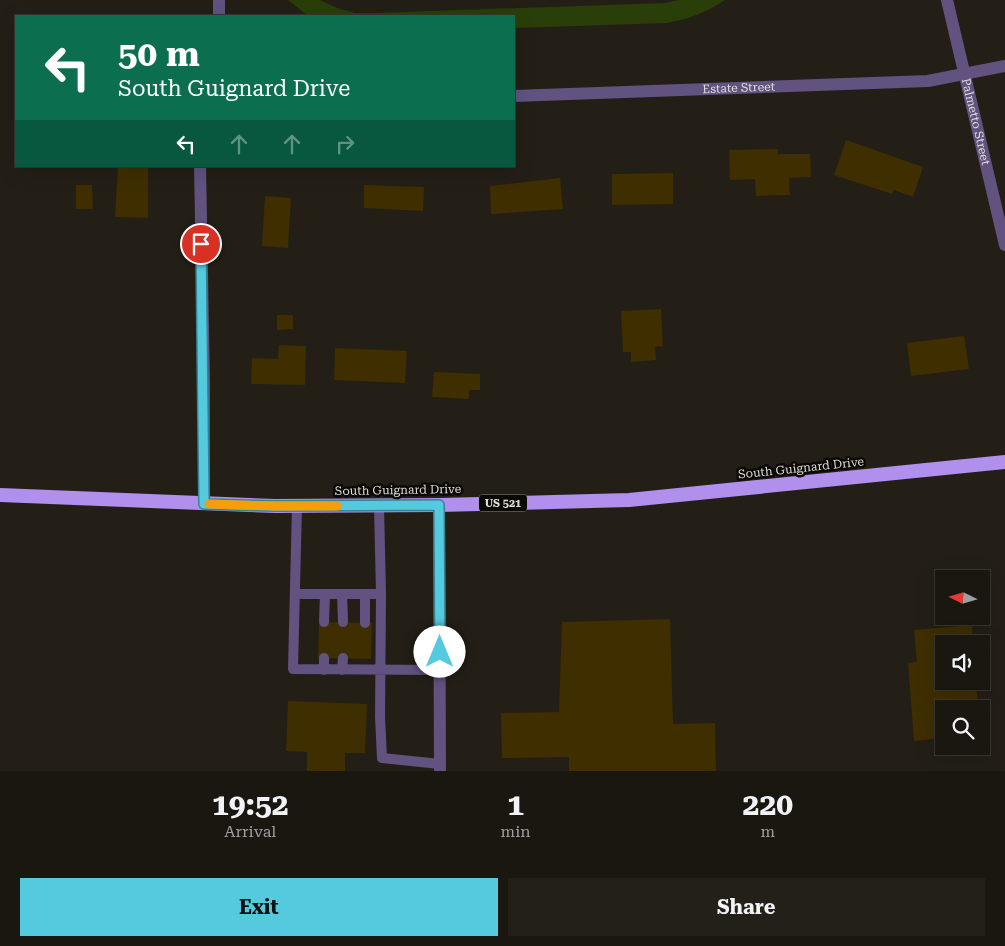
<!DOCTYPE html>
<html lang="en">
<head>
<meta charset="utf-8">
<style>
  body { margin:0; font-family:"Roboto Serif",serif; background:#23201a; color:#f1f3f6; height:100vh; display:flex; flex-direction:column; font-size:19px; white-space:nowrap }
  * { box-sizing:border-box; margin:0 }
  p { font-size:16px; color:#9f9f9f }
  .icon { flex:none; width:28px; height:28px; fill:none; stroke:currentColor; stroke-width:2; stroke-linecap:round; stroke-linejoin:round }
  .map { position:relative; height:771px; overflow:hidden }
  .details { display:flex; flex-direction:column; background:#1a1711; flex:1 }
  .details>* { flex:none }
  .top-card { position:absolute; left:15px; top:15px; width:500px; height:152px; border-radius:0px; box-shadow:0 5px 20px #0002,0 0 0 1px #383631; background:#0b6e4f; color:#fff; overflow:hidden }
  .needle { width:32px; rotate:275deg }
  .buttons { position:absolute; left:935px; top:570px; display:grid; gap:10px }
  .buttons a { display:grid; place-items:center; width:55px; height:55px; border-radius:0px; background:#1a1711; box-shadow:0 5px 20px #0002,0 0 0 1px #383631; font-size:25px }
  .pin { position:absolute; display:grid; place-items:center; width:42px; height:42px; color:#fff; margin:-21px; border:2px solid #fff; border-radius:50%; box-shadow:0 1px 5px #0007 }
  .me { position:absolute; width:55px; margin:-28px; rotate:0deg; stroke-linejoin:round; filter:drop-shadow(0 0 4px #0008) }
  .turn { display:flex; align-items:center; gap:18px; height:105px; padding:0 20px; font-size:22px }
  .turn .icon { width:65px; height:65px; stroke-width:2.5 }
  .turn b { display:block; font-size:35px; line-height:42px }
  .lanes { display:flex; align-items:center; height:48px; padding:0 20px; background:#0003; justify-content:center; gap:25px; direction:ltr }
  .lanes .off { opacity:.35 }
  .eta { display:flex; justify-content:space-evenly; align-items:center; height:85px; text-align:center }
  .eta b { font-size:30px; font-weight:700; line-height:35px }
  .action { display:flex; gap:10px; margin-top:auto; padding:10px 20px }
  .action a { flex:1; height:58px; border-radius:0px; background:#55cadf; color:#111; font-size:20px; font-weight:700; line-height:58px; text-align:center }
  .action a+a { background:#23201a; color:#f1f3f6 }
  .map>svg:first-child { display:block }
</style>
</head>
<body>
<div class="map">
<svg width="1005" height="771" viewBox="0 0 1005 771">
  <rect width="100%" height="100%" fill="#231f17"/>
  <!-- green -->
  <path fill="#2a3e09" d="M 288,0 L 320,0 L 337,8 L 355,13 L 373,13 L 665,3 L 679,0 L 725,0 C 707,12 689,19 667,23 L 514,28 L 514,16 L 298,16 L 307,15 Z"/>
  <!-- building -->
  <path fill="#3e2e00" d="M 846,140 L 923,167 L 913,197 L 894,190 L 892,194 L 834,175 Z
    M 778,149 L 778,154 L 810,154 L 811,177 L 789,178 L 790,195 L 756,196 L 755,179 L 730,180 L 729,150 Z
    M 118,166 L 148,166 L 148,218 L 115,217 Z
    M 673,173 L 673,204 L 612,205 L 612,174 Z
    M 560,178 L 563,209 L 491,214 L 490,186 Z
    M 76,185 L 92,185 L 93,209 L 76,209 Z
    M 364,185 L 424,187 L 423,211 L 364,208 Z
    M 265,196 L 291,198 L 288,248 L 262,246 Z
    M 661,309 L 663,346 L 655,347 L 656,360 L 631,362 L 631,352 L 623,352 L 621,311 Z
    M 277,315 L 293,315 L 293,329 L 277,330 Z
    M 964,336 L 969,369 L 911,376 L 907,343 Z
    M 279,345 L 306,346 L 305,385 L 251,384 L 252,358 L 278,359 Z
    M 335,348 L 407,351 L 405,383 L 334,380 Z
    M 434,372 L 480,374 L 480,390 L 469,390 L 469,399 L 432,397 Z
    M 670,619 L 673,724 L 715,723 L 716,771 L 569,771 L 569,757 L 502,758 L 501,713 L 559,712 L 562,622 Z
    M 319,622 L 372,623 L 371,659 L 318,658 Z
    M 972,625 L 973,644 L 944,644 L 944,681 L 976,681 L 978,709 L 944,709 L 944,738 L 914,741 L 908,663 L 917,662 L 914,630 Z
    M 288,701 L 367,704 L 365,753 L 345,753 L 345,771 L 307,771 L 307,752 L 286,751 Z"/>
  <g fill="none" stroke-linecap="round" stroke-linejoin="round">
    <!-- service -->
    <path stroke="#615280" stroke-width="10" d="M 379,505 L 381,594 L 380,717 L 382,758 L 440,764
      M 297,506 L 293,669 L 440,670
      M 295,594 L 381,594
      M 342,594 L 343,622
      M 324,622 L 325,594
      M 365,623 L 365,594
      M 324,658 L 324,670
      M 342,670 L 343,658"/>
    <!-- minor -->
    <g stroke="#615280" stroke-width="12">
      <path d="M 219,16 L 219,0"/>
      <path id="s1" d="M 514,96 L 928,81 L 1005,66"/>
      <path d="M 200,166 L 204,380 L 204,504"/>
      <path d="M 439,505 L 440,771"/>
    </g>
    <!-- tertiary -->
    <path stroke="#615280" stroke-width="12" id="s2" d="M 947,0 L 1005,245"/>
    <!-- trunk -->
    <path stroke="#b08fed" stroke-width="14" d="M 0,495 L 275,506 L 439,505 L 629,500 L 1005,462"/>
  </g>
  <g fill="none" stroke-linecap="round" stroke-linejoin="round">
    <!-- route casing -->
    <g stroke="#378391" stroke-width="12">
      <path id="route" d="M 201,244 L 204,504 L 275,506 L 439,505 L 440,652"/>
    </g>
    <!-- route -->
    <use href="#route" stroke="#55cadf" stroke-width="9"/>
    <!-- slow -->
    <path stroke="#f59e0b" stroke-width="9" d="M 209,504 L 275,506 L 337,506"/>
  </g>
  <g text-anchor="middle" stroke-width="5" stroke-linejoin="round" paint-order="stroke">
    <!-- shield labels -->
    <rect fill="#0b0906" stroke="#9f9d98" stroke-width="1" x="479" y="494.5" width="48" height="17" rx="4"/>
    <g font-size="11" font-weight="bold" fill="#dfddd7">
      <text x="503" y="507">US 521</text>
    </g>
    <!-- street labels -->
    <g font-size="12" fill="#dfddd7" stroke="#0b0906">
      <text dy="4" stroke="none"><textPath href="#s1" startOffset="225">Estate Street</textPath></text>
      <text dy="4" stroke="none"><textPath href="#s2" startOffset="125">Palmetto Street</textPath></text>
      <text transform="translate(801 468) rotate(-6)" y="4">South Guignard Drive</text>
      <text transform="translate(398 490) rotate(-1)" y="4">South Guignard Drive</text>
    </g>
  </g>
</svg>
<div class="buttons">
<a><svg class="needle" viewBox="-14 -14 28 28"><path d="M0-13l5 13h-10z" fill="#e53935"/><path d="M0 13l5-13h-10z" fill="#9f9f9f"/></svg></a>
<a><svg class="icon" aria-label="sound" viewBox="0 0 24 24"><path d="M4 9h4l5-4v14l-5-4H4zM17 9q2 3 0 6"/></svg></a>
<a><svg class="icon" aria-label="search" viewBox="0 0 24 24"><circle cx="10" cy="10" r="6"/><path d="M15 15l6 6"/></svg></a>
</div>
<div class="pin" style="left:201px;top:244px;background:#d93025"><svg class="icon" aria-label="arrive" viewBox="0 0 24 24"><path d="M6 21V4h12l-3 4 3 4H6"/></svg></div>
<svg class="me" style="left:440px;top:652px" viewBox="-20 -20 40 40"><circle r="19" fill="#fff"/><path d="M0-13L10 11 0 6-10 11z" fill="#55cadf"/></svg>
<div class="top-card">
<div class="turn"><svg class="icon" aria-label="left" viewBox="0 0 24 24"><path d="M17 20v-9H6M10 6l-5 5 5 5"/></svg><div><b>50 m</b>South Guignard Drive</div></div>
<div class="lanes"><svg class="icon" aria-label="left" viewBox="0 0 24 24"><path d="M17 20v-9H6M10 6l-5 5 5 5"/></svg><svg class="icon off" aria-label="ahead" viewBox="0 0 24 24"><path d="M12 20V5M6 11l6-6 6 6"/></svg><svg class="icon off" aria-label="ahead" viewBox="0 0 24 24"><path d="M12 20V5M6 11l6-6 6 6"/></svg><svg class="icon off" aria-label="right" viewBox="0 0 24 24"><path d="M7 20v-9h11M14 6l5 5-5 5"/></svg></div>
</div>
</div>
<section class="details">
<div class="eta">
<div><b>19:52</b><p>Arrival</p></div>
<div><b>1</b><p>min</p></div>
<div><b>220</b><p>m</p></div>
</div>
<div class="action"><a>Exit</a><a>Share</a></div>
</section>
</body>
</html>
